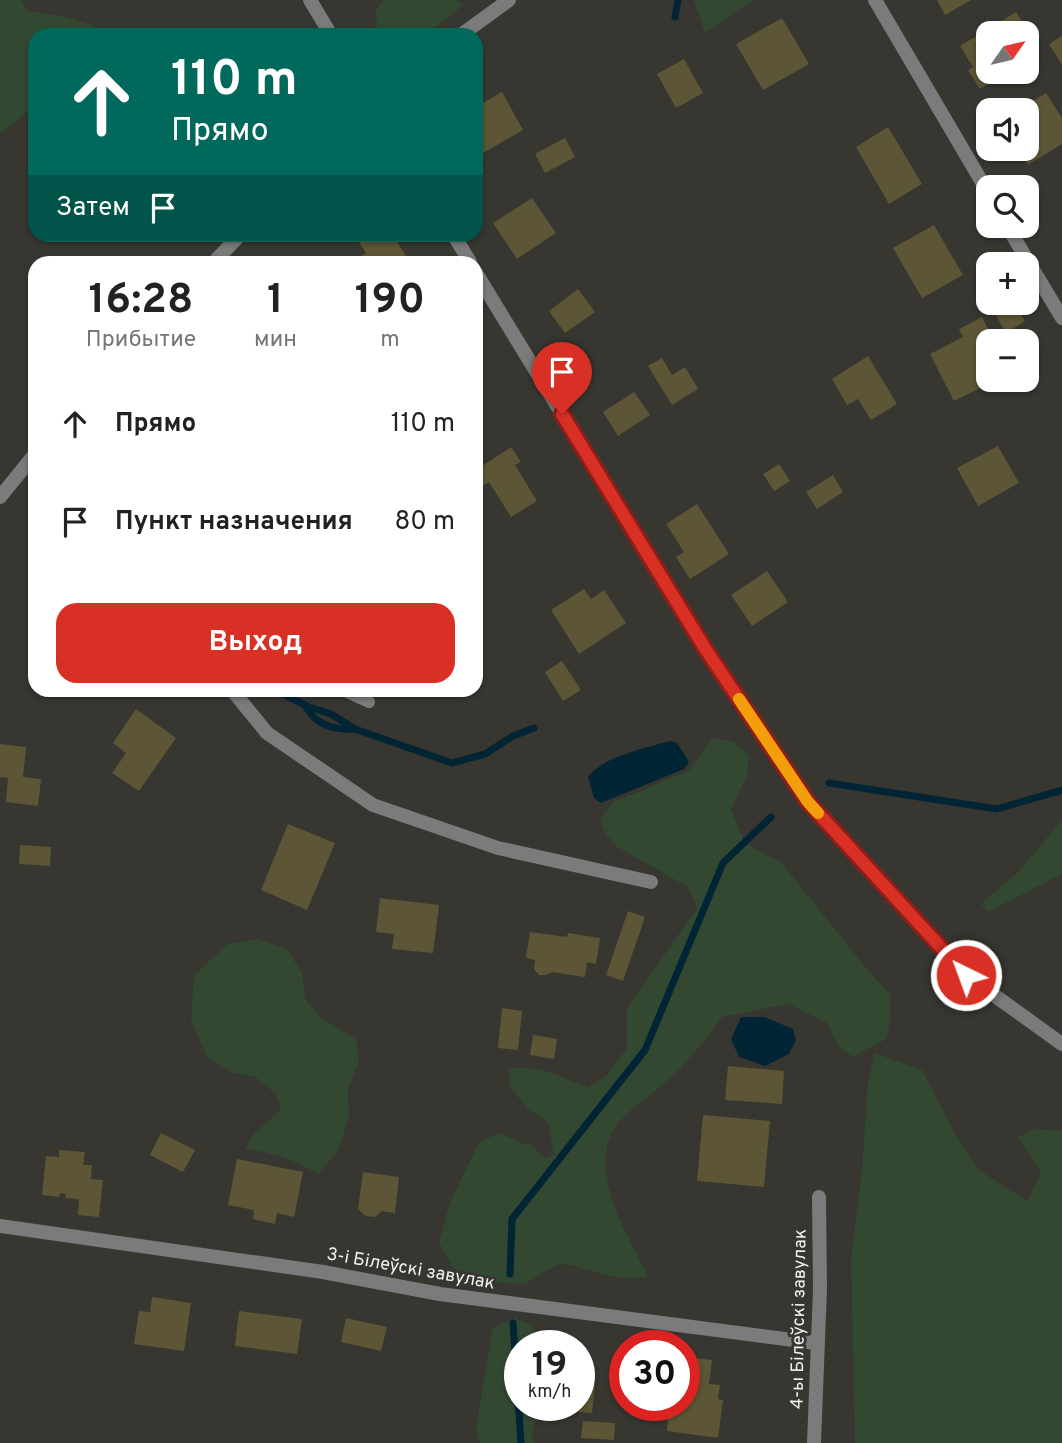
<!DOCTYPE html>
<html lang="ru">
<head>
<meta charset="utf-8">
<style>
  body { margin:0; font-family:Overpass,sans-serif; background:#f6f6f6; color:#222; height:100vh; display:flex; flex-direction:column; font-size:26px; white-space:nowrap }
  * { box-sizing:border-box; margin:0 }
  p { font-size:23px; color:#767676 }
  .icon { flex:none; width:38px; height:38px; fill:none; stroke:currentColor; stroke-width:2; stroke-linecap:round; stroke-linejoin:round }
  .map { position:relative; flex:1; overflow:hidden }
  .details { position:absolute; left:28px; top:256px; width:455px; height:441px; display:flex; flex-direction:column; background:#fff; border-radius:21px; box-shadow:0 2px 5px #0004 }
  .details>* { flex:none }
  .guide { position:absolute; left:28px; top:28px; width:455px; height:214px; border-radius:21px; box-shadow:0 2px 5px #0004; background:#00695c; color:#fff; overflow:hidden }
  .needle { width:46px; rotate:56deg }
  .tools { position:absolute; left:976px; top:21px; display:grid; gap:14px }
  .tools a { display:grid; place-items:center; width:63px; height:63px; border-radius:14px; background:#fff; box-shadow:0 2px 5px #0004; font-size:35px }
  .speed { position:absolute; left:504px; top:1330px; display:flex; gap:14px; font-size:35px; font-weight:700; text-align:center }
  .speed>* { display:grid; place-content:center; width:91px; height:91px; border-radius:50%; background:#fff; box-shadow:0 2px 5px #0004; line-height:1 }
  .speed small { font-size:18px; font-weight:400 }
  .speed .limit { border:10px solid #d22; background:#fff; color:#111 }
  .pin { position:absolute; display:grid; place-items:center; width:60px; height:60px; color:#fff; margin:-72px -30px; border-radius:50% 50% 50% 0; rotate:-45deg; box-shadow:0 0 7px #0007 }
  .pin .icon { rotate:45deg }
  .me { position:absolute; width:77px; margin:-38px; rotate:318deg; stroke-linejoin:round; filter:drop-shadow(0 0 5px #0008) }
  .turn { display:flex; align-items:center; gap:24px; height:147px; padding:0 28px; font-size:32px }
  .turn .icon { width:91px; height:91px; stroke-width:2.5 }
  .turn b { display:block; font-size:49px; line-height:60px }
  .then { display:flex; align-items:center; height:66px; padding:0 28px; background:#0003; gap:14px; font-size:26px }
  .eta { display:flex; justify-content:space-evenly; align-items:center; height:119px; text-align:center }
  .eta b { font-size:42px; font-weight:700; line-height:49px }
  .primary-button { display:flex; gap:14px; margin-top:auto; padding:14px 28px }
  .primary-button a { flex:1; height:80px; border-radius:21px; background:#d93025; color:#fff; font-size:28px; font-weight:700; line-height:80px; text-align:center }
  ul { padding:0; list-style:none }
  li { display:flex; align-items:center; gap:21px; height:98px; padding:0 28px }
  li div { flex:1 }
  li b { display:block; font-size:26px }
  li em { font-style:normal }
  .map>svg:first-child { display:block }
</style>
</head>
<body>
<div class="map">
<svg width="1062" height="1443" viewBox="0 0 1062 1443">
  <rect width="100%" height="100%" fill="#373630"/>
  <!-- green -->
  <path fill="#324831" d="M 0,0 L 21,0 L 28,11 L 65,17 L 98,27 L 98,35 L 35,35 L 35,105 L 0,134 Z
    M 384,0 L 457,0 L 463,5 L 438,26 L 421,31 L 418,35 L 377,35 L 376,10 Z
    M 694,0 L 753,0 L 705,33 Z
    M 712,738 L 734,742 L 749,755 L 747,776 L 731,809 L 745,843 L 781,862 L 866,968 L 890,994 L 890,1022 L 886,1039 L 853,1057 L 838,1046 L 827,1023 L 788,1004 L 722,1017 C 705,1041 687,1063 666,1082 C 651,1095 628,1110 617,1125 C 602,1145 604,1170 610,1192 C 617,1222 636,1248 647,1276 C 620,1284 588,1268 560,1263 L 524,1284 L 476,1282 L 454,1269 L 439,1243 L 450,1202 L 480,1141 L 500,1133 L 521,1143 L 532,1145 L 544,1158 L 554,1155 L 548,1122 L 528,1109 L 510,1087 L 509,1069 C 537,1064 563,1077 588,1088 L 607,1075 L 627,1048 L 627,1008 L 697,908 L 688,887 L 617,847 L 605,833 L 600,819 L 614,802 L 690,770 Z
    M 1062,820 L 1062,874 L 988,912 L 981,904 L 1019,871 Z
    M 258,939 L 287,949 L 302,973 L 305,999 L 320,1017 L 356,1039 L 359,1062 L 348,1088 L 349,1116 L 338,1151 L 318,1174 C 295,1160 272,1152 245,1149 L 255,1133 L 281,1109 L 276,1094 L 255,1077 L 233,1073 L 207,1057 L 191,1020 L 194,975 L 228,944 Z
    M 875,1053 L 922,1070 L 954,1132 L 979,1170 L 1027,1201 L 1041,1173 L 1018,1137 L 1036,1129 L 1062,1131 L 1062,1443 L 855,1443 L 851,1259 L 862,1170 L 868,1082 Z
    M 515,1318 L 532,1325 L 535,1346 L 520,1346 L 520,1405 L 541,1405 L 531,1434 L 534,1443 L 480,1443 L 476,1428 L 493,1328 Z"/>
  <!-- water -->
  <path fill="#012535" d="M 670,741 L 677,743 L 689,762 L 684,769 L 601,803 L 594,798 L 588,777 C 604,756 645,748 670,741 Z
    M 741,1017 L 764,1017 L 793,1029 L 796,1040 L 789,1054 L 765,1066 L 739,1057 L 731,1039 Z"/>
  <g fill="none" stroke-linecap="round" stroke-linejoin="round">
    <!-- stream -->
    <path stroke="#012535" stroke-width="7" d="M 675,17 L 678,0
      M 275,690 L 309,707 L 331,714 L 355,729 L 452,763 L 485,754 L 513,736 L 534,728
      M 306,707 C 317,726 334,730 355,729
      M 829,783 L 997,809 L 1062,790
      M 510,1274 L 512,1219 L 645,1050 L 723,863 L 771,817
      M 513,1323 L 521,1443"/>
  </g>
  <!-- building -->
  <path fill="#5c5636" d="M 937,0 L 971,0 L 945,15 Z
    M 1016,12 L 1033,38 L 1027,41 L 1027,33 L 989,33 L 989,72 L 1008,72 L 980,89 L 968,70 L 973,67 L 960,46 Z
    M 782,18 L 809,64 L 763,90 L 736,44 Z
    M 1062,36 L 1062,65 L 1049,44 Z
    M 684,59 L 703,93 L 676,108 L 657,74 Z
    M 502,92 L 523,130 L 476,157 L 476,107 Z
    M 1046,93 L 1062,118 L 1062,144 L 1028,165 L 1018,149 L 1027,149 L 1027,142 L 1030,140 L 1027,136 L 1027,110 L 1018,110 Z
    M 888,127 L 922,184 L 889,204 L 856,147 Z
    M 565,138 L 575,157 L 545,173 L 535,154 Z
    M 532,198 L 556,233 L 517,259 L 493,223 Z
    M 934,225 L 963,275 L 922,298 L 893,248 Z
    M 354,234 L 392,234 L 410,262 L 350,262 L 366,253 Z
    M 578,289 L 595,312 L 565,333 L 549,311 Z
    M 989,303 L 1014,303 L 1025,321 L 1006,333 Z
    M 982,317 L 994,341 L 989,341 L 989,380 L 996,380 L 954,401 L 930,354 L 963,337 L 959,329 Z
    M 868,356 L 897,404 L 871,420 L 858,399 L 847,405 L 832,379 Z
    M 662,358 L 672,375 L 685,367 L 698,389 L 672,405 L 648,366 Z
    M 634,392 L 650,415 L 618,436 L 603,412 Z
    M 998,446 L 1019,483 L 978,506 L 957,468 Z
    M 511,447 L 521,462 L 515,465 L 537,501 L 511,517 L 489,482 L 483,486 L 476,474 L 476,470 Z
    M 779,464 L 790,481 L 774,491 L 763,474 Z
    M 833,475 L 843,492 L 817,509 L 806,492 Z
    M 697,504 L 729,554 L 690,579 L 676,557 L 684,552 L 666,524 Z
    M 767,571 L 788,602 L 752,626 L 731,595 Z
    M 584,589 L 591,599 L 604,590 L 626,623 L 579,654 L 551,610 Z
    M 562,661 L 581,690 L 563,701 L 545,672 Z
    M 136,709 L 176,738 L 139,791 L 112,773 L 126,753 L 113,743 Z
    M 0,744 L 26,747 L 23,777 L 41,779 L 38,806 L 6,802 L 8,778 L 0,777 Z
    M 288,824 L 335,843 L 307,910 L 261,890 Z
    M 20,845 L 51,847 L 50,866 L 19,864 Z
    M 380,898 L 439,905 L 433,953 L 392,949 L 394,934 L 376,932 Z
    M 628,911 L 645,917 L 623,981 L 606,975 Z
    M 530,932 L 567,937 L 568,933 L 600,938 L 596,964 L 587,962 L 585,977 L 552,972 L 546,975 L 539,975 L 534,969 L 535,960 L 526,958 Z
    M 502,1008 L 522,1011 L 518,1050 L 498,1048 Z
    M 533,1035 L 557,1039 L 554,1059 L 530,1055 Z
    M 728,1066 L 784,1071 L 782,1104 L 725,1100 Z
    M 703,1115 L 770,1121 L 764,1187 L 697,1181 Z
    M 161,1133 L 195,1150 L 183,1172 L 150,1155 Z
    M 59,1150 L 85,1152 L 83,1165 L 92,1165 L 91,1179 L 103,1180 L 99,1217 L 78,1215 L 79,1199 L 65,1198 L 66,1194 L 60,1193 L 59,1197 L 42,1195 L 46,1156 L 59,1157 Z
    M 237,1159 L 303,1172 L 294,1217 L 277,1213 L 275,1224 L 253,1219 L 254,1210 L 228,1205 Z
    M 363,1172 L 399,1177 L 395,1213 L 382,1211 L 375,1217 L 366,1216 L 358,1209 Z
    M 152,1297 L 191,1303 L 184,1351 L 134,1344 L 139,1311 L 150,1312 Z
    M 239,1311 L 302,1319 L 297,1354 L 235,1346 Z
    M 346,1318 L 387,1327 L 381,1351 L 341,1342 Z
    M 685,1357 L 712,1360 L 709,1384 L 720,1385 L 718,1399 L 723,1400 L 718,1438 L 667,1431 L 668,1417 L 657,1415 L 658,1405 L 684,1405 Z
    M 581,1382 L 595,1384 L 592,1413 L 578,1412 Z
    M 583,1421 L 615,1423 L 614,1440 L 581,1438 Z"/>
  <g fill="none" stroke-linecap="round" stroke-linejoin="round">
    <!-- lane -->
    <path stroke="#7d7a7c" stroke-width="12" d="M 343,690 L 369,702"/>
    <!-- street -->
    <path stroke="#7d7a7c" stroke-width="14" d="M 310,0 L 331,35
      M 875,0 L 989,194
      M 461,35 L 509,0
      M 1007,226 L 1062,318
      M 453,234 L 470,262
      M 214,262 L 241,234
      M 476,273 L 706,650 L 808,802 L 966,975 L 1062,1044
      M 0,497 L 35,454
      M 232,690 L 267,733 L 373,805 L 498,848 L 651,882
      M 0,1226 L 323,1272 L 440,1294 L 816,1343
      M 814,1443 L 820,1289 L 819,1197"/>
  </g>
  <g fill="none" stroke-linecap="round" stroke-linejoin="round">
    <!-- route casing -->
    <g stroke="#8d1f18" stroke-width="18">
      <path id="route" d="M 562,414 L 706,650 L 808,802 L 966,975"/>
    </g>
    <!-- route -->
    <use href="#route" stroke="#d93025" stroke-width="12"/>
    <!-- slow -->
    <path stroke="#f59e0b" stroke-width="12" d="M 739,699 L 808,802 L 818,813"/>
  </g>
  <g text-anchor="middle" stroke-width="6" stroke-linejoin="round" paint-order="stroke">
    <!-- street labels -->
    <g font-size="18" fill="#f3f3ef" stroke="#373630">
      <text transform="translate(411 1268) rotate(10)" y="6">3-і Білеўскі завулак</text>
      <text transform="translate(798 1319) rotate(-89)" y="6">4-ы Білеўскі завулак</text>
    </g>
  </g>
</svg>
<div class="tools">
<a><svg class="needle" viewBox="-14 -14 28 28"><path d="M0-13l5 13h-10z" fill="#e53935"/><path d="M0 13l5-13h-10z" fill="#767676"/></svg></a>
<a><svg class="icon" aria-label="sound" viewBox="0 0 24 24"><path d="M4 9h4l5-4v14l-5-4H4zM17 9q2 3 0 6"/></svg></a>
<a><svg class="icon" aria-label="search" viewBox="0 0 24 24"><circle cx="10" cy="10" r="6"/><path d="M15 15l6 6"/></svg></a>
<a>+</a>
<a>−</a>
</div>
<div class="speed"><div>19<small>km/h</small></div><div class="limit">30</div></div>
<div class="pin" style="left:562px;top:414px;background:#d93025"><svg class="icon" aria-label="arrive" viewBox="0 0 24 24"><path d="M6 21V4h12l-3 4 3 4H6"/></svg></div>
<svg class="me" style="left:966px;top:975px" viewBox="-20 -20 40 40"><circle r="17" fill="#d93025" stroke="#fff" stroke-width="3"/><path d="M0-11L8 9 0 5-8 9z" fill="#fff"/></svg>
<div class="guide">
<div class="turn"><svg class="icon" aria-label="ahead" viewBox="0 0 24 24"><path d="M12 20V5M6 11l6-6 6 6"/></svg><div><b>110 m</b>Прямо</div></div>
<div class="then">Затем<svg class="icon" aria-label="arrive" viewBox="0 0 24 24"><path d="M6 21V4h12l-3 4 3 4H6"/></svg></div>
</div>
<section class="details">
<div class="eta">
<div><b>16:28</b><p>Прибытие</p></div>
<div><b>1</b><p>мин</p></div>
<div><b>190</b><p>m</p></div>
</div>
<ul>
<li><svg class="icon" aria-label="ahead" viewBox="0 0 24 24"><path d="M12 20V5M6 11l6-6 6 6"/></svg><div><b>Прямо</b></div><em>110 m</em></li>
<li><svg class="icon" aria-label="arrive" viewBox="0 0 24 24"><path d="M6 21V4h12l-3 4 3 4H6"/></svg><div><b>Пункт назначения</b></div><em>80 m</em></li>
</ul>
<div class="primary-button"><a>Выход</a></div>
</section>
</div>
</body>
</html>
